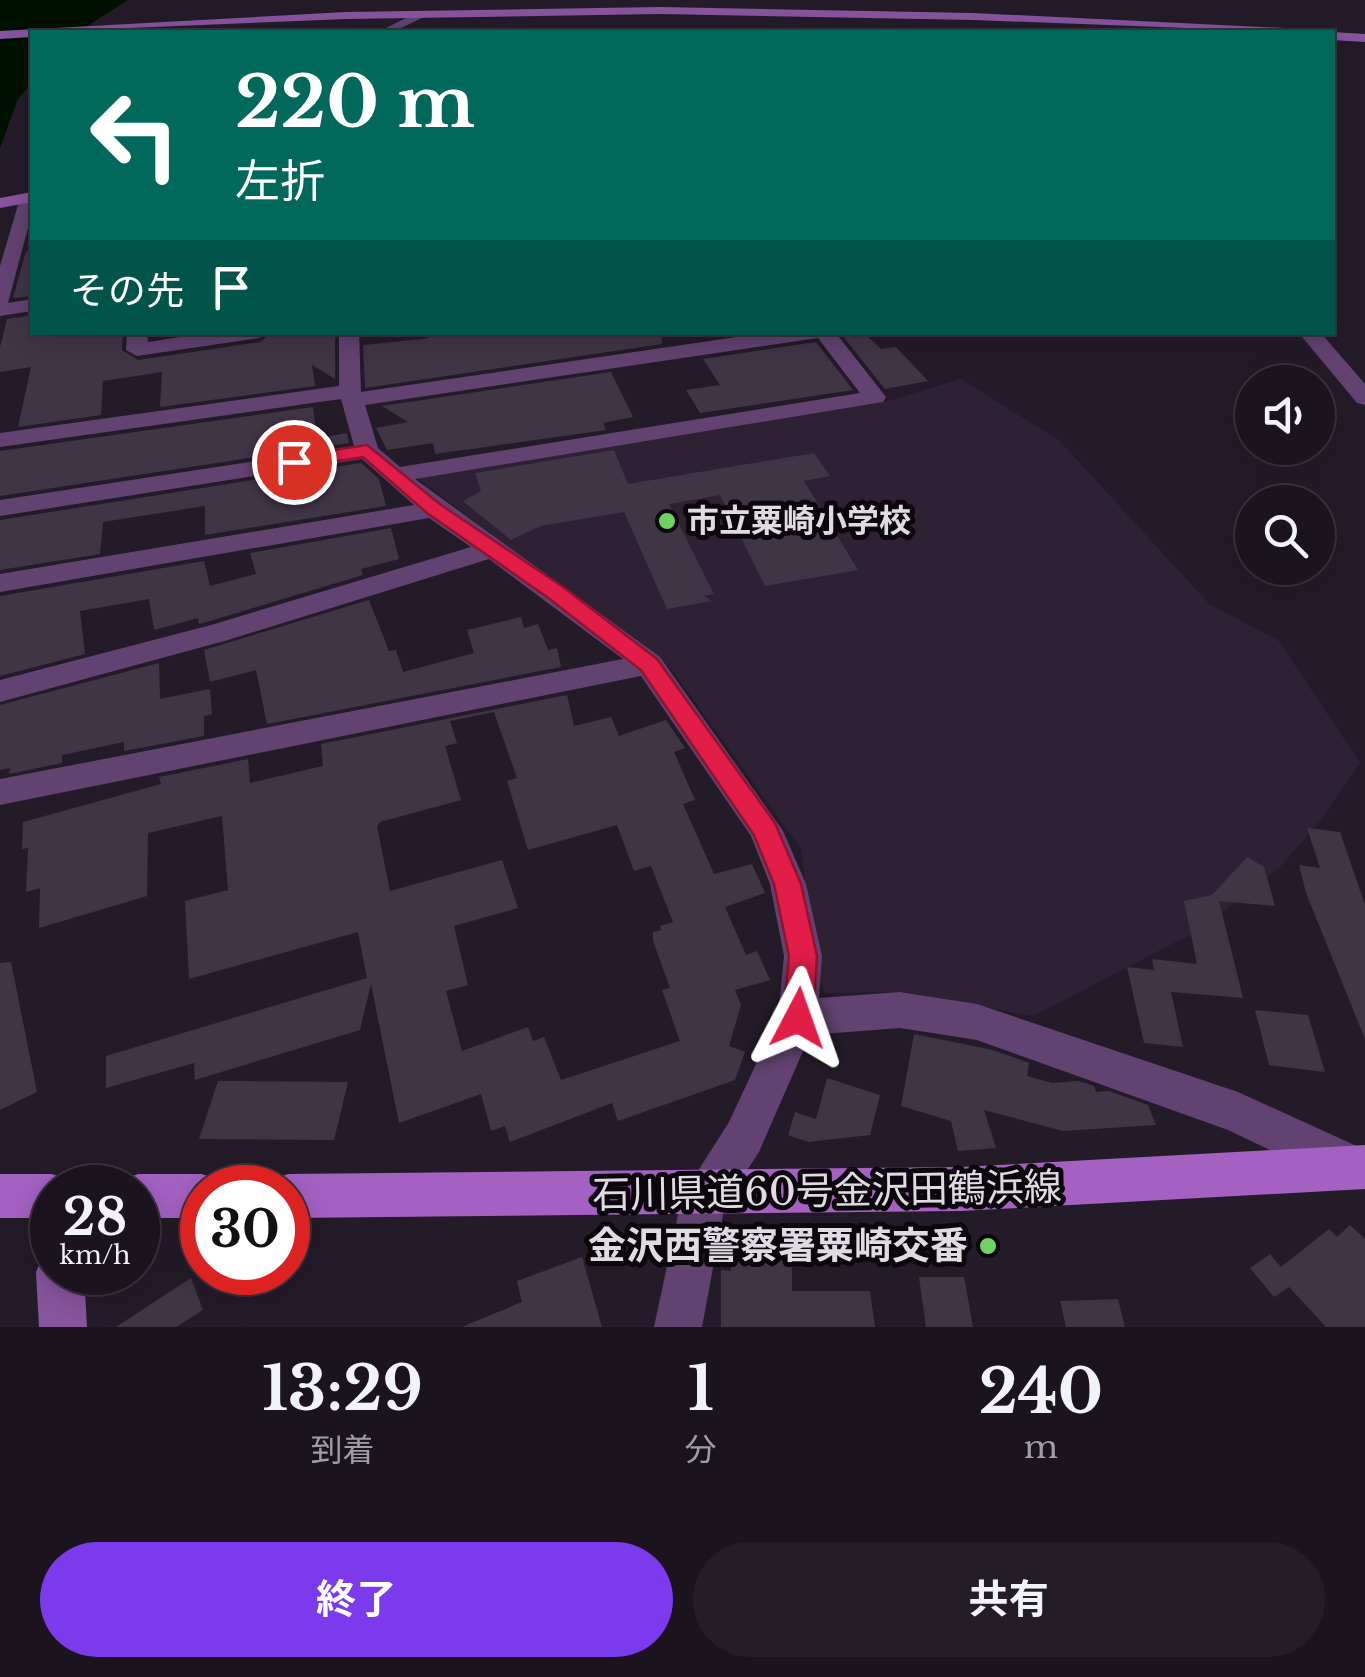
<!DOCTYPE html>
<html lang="ja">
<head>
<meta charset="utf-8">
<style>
  body { margin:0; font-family:"Libre Baskerville","Noto Sans JP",serif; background:#241d28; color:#f1f3f6; height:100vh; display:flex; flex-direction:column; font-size:38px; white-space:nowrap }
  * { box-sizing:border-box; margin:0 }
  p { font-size:32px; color:#a09ea4 }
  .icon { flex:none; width:55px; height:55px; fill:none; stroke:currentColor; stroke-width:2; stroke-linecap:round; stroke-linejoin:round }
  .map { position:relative; height:1327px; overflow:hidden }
  .drawer { display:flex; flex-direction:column; background:#1b141f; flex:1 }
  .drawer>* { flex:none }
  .top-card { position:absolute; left:30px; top:30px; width:1305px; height:305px; border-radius:0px; box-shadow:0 5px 25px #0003,0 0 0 2px #39333d; background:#00695c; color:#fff; overflow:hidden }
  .tools { position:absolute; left:1235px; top:365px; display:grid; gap:20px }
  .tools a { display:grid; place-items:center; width:100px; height:100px; border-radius:50%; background:#1b141f; box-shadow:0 5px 25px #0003,0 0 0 2px #39333d; font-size:50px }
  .speed { position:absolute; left:30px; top:1165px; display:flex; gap:20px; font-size:50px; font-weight:700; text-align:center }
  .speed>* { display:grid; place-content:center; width:130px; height:130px; border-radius:50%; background:#1b141f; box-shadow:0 5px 25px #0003,0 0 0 2px #39333d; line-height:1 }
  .speed small { font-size:25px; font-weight:400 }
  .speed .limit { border:15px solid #d22; background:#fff; color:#111 }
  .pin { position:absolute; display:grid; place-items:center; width:85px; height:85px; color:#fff; margin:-42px; border:5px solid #fff; border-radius:50%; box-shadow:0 2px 10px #0007 }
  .me { position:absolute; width:110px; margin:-55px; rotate:4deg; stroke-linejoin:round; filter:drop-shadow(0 0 8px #0008) }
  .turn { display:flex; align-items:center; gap:35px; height:210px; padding:0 40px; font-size:45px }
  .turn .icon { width:130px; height:130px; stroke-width:2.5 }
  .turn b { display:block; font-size:70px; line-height:85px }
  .then { display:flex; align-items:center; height:95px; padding:0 40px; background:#0003; gap:20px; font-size:38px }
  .eta { display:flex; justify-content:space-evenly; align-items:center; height:170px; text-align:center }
  .eta b { font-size:60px; font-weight:700; line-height:70px }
  .cta { display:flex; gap:20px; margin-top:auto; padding:20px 40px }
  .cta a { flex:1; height:115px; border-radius:60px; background:#7c3aed; color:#fff; font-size:40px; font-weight:700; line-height:115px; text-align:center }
  .cta a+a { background:#241d28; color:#f1f3f6 }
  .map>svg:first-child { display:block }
</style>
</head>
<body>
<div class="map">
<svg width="1365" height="1327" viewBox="0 0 1365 1327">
  <rect width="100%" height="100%" fill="#241b29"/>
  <!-- built -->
  <path fill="#2e2134" d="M 961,379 L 1060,441 L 1210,605 L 1278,640 L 1360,763 L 1319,822 L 1280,867 L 1203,928 L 1033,1016 L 907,992 L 824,993 L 816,964 L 801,849 L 672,670 L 415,476 L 892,400 Z"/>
  <!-- water -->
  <path fill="#011100" d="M 0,0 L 128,0 L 78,32 L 32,32 L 32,82 L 17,101 L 0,148 Z"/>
  <!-- building -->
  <path fill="#403545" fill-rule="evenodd" d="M 26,251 L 32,252 L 32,296 L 13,298 Z
    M 32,315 L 32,332 L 123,332 L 122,350 L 138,360 L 260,342 L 273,332 L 335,332 L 335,379 L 312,365 L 315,386 L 160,407 L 162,372 L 103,381 L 101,415 L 18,427 L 31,367 L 0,372 L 0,347 L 7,319 Z
    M 434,332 L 662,332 L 662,344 L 365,388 L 363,345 L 423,339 L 435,336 Z
    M 864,333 L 881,349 L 896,347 L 928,381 L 885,389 L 842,335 Z
    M 816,342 L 853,390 L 700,413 L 686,390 L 720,385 L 703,359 Z
    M 611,372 L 633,417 L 603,423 L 606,430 L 435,454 L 433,443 L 387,450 L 376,428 L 408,422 L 382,406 Z
    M 313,407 L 316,431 L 320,430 L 321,438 L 347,433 L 349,443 L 0,496 L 0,451 Z
    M 614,450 L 628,484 L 814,453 L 830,476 L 804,481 L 858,570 L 765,586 L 720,495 L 669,504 L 714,594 L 704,596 L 712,601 L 667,609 L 624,512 L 540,526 L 511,540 L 463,501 L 481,491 L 475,473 Z
    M 361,463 L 379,479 L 386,506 L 205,535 L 205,506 L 103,522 L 100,554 L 0,570 L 0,520 Z
    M 391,528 L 399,559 L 361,569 L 363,575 L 210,621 L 199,624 L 198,618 L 154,630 L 149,599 L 80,611 L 85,654 L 0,676 L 0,596 L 204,561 L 210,586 L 256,574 L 250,553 Z
    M 369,600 L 389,651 L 396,650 L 403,672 L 474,653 L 467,630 L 521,617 L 524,628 L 538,624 L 548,650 L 557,648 L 561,667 L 267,724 L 256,670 L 210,682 L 204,650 Z
    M 159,663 L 160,699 L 210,689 L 212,714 L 204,716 L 204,736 L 124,751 L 124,742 L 62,755 L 62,763 L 9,774 L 10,768 L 0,770 L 0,705 Z
    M 567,695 L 574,726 L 611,717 L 619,736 L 666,720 L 685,748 L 674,752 L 695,800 L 683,804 L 714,874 L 752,864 L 765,893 L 725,907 L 746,955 L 757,951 L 770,980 L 735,990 L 741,1005 L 729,1046 L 745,1052 L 735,1080 L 618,1121 L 612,1103 L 510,1142 L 505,1126 L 491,1131 L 481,1094 L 399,1123 L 371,984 L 360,1030 L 195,1080 L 194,1063 L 106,1088 L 106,1056 L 367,978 L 358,932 L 189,979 L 185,901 L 228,890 L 222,816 L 148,833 L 147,896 L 39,928 L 40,888 L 26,892 L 28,848 L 22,849 L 23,822 L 161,784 L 159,777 L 248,759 L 250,783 L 323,766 L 321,744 ZM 494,712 L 517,778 L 507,781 L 528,850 L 617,825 L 634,871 L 651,866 L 673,922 L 660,926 L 661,930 L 653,932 L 653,941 L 670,988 L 662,990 L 680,1041 L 561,1080 L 544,1037 L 533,1041 L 528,1027 L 462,1051 L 446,991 L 468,985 L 454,926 L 518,908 L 502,860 L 390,891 L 377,826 L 380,822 L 461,800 L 445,746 L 457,743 L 450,721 Z
    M 1307,828 L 1340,832 L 1365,905 L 1365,1039 L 1306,893 L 1299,865 L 1320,868 Z
    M 1247,857 L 1264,867 L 1275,906 L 1219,901 L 1243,998 L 1171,992 L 1183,1047 L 1144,1043 L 1127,967 L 1154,970 L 1152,959 L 1197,964 L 1184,901 L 1212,895 Z
    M 11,962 L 37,1092 L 0,1110 L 0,963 Z
    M 1255,1010 L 1308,1015 L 1325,1072 L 1269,1065 Z
    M 914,1034 L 993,1050 L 1029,1063 L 1027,1076 L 1052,1083 L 1079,1081 L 1094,1086 L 1096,1092 L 1109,1091 L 1148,1105 L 1156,1125 L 1063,1131 L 984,1110 L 996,1148 L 958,1151 L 951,1121 L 901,1106 Z
    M 827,1078 L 880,1095 L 870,1135 L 808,1142 L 788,1135 L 795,1112 L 816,1119 Z
    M 218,1081 L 348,1082 L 334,1140 L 199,1139 Z
    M 1350,1225 L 1365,1239 L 1365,1327 L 1326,1327 L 1289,1287 L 1274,1297 L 1250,1268 L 1270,1254 L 1281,1267 L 1329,1229 L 1337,1237 Z
    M 731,1254 L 792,1259 L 792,1291 L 870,1291 L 875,1327 L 721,1327 L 721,1270 L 731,1271 Z
    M 582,1257 L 602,1327 L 462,1327 L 522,1302 L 517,1281 Z
    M 919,1277 L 964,1277 L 973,1327 L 926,1327 Z
    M 191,1278 L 203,1310 L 176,1327 L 116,1327 Z
    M 1118,1299 L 1125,1327 L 1066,1327 L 1060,1301 Z"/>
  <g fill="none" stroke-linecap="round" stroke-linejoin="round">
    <!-- street -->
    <path fill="#624270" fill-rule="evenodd" d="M 418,12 L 428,15 L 393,32 L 378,32 Z
      M 28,193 L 32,194 L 32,213 L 8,303 L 32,299 L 32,311 L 0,316 L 0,266 L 20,198 Z
      M 127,332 L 147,332 L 148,342 L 213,332 L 269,332 L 259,338 L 137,356 L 126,350 Z
      M 339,332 L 359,332 L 361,392 L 771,332 L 835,332 L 886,397 L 883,402 L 415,479 L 660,657 L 783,831 L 806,884 L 822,956 L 819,998 L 900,992 L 977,1004 L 1238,1092 L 1361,1148 L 1365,1159 L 1361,1180 L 1345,1186 L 1228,1130 L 977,1040 L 900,1028 L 810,1035 L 759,1152 L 725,1204 L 702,1327 L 654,1327 L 682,1196 L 729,1122 L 778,1017 L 784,956 L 770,884 L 751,836 L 641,676 L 0,805 L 0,779 L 623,659 L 489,559 L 228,640 L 0,702 L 0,680 L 211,625 L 471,547 L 429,518 L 0,592 L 0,574 L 414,505 L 362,459 L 0,516 L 0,500 L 354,446 L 341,399 L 0,447 L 0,433 L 339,386 ZM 818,338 L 860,393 L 400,467 L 378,448 L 365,405 Z
      M 1298,332 L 1320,332 L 1365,384 L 1365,405 L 1357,403 Z"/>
    <!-- secondary -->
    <path fill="#87549e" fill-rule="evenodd" d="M 660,7 L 973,13 L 1285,28 L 1291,32 L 973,20 L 660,14 L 346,19 L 32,32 L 32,37 L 0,39 L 0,31 L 346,12 Z
      M 1331,32 L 1332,32 L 1365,34 L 1365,42 L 1332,40 Z
      M 32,192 L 32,202 L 0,208 L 0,198 Z
      M 52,1252 L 52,1272 L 84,1272 L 87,1327 L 39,1327 L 36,1272 L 43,1255 Z"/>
    <!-- primary -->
    <path fill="#a561c2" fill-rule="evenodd" d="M 1365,1145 L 1365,1189 L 961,1211 L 288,1218 L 288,1188 L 269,1188 L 272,1180 L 288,1174 L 961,1167 Z
      M 0,1174 L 52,1174 L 68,1180 L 71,1188 L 52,1188 L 52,1218 L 0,1218 Z
      M 138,1174 L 202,1174 L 218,1180 L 221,1188 L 202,1188 L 202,1218 L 138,1218 L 138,1188 L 119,1188 L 122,1180 Z"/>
  </g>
  <!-- route -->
  <path fill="#e11d48" stroke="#92132f" stroke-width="2.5" d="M 367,445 L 441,505 L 563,587 L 657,659 L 775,823 L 801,884 L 817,956 L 813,1018 L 809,1028 L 798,1032 L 788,1028 L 783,1018 L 789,956 L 774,884 L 754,835 L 641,670 L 547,597 L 427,513 L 363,457 L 294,468 L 285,462 L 294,456 Z"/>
  <!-- markers -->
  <g fill="#6ed360" stroke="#0b070d" stroke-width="4">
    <circle cx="667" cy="521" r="10"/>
    <circle cx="988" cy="1246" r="10"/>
  </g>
  <g text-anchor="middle" stroke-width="10" stroke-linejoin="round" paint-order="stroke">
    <!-- poi labels -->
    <g font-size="32" font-weight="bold" fill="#e0dae3" stroke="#0b070d" text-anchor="start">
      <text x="687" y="532">市立粟崎小学校</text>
    </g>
    <!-- near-street labels -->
    <g font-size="38" fill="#e0dae3" stroke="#0b070d">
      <text transform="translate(827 1191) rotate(-1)" y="13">石川県道60号金沢田鶴浜線</text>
    </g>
    <!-- near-poi labels -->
    <g font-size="38" font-weight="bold" fill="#e0dae3" stroke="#0b070d" text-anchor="end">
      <text x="968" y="1259">金沢西警察署粟崎交番</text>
    </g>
  </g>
</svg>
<div class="tools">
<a><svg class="icon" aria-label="sound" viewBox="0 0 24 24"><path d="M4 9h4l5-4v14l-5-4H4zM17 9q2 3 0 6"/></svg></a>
<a><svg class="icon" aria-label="search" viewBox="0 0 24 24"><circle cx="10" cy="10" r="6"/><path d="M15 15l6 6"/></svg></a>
</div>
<div class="speed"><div>28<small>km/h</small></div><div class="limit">30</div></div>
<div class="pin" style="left:294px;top:462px;background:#d93025"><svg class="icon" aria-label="arrive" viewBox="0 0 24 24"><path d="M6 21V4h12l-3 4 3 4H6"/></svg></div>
<svg class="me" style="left:798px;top:1018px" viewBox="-20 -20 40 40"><path d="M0-17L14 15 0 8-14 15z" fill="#e11d48" stroke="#fff" stroke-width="4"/></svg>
<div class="top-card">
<div class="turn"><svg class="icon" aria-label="left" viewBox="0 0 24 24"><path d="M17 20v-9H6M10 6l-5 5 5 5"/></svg><div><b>220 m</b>左折</div></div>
<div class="then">その先<svg class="icon" aria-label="arrive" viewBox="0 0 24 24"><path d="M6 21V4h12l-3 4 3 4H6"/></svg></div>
</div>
</div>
<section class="drawer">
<div class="eta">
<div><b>13:29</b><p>到着</p></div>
<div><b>1</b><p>分</p></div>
<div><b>240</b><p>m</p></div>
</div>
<div class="cta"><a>終了</a><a>共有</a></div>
</section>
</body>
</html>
